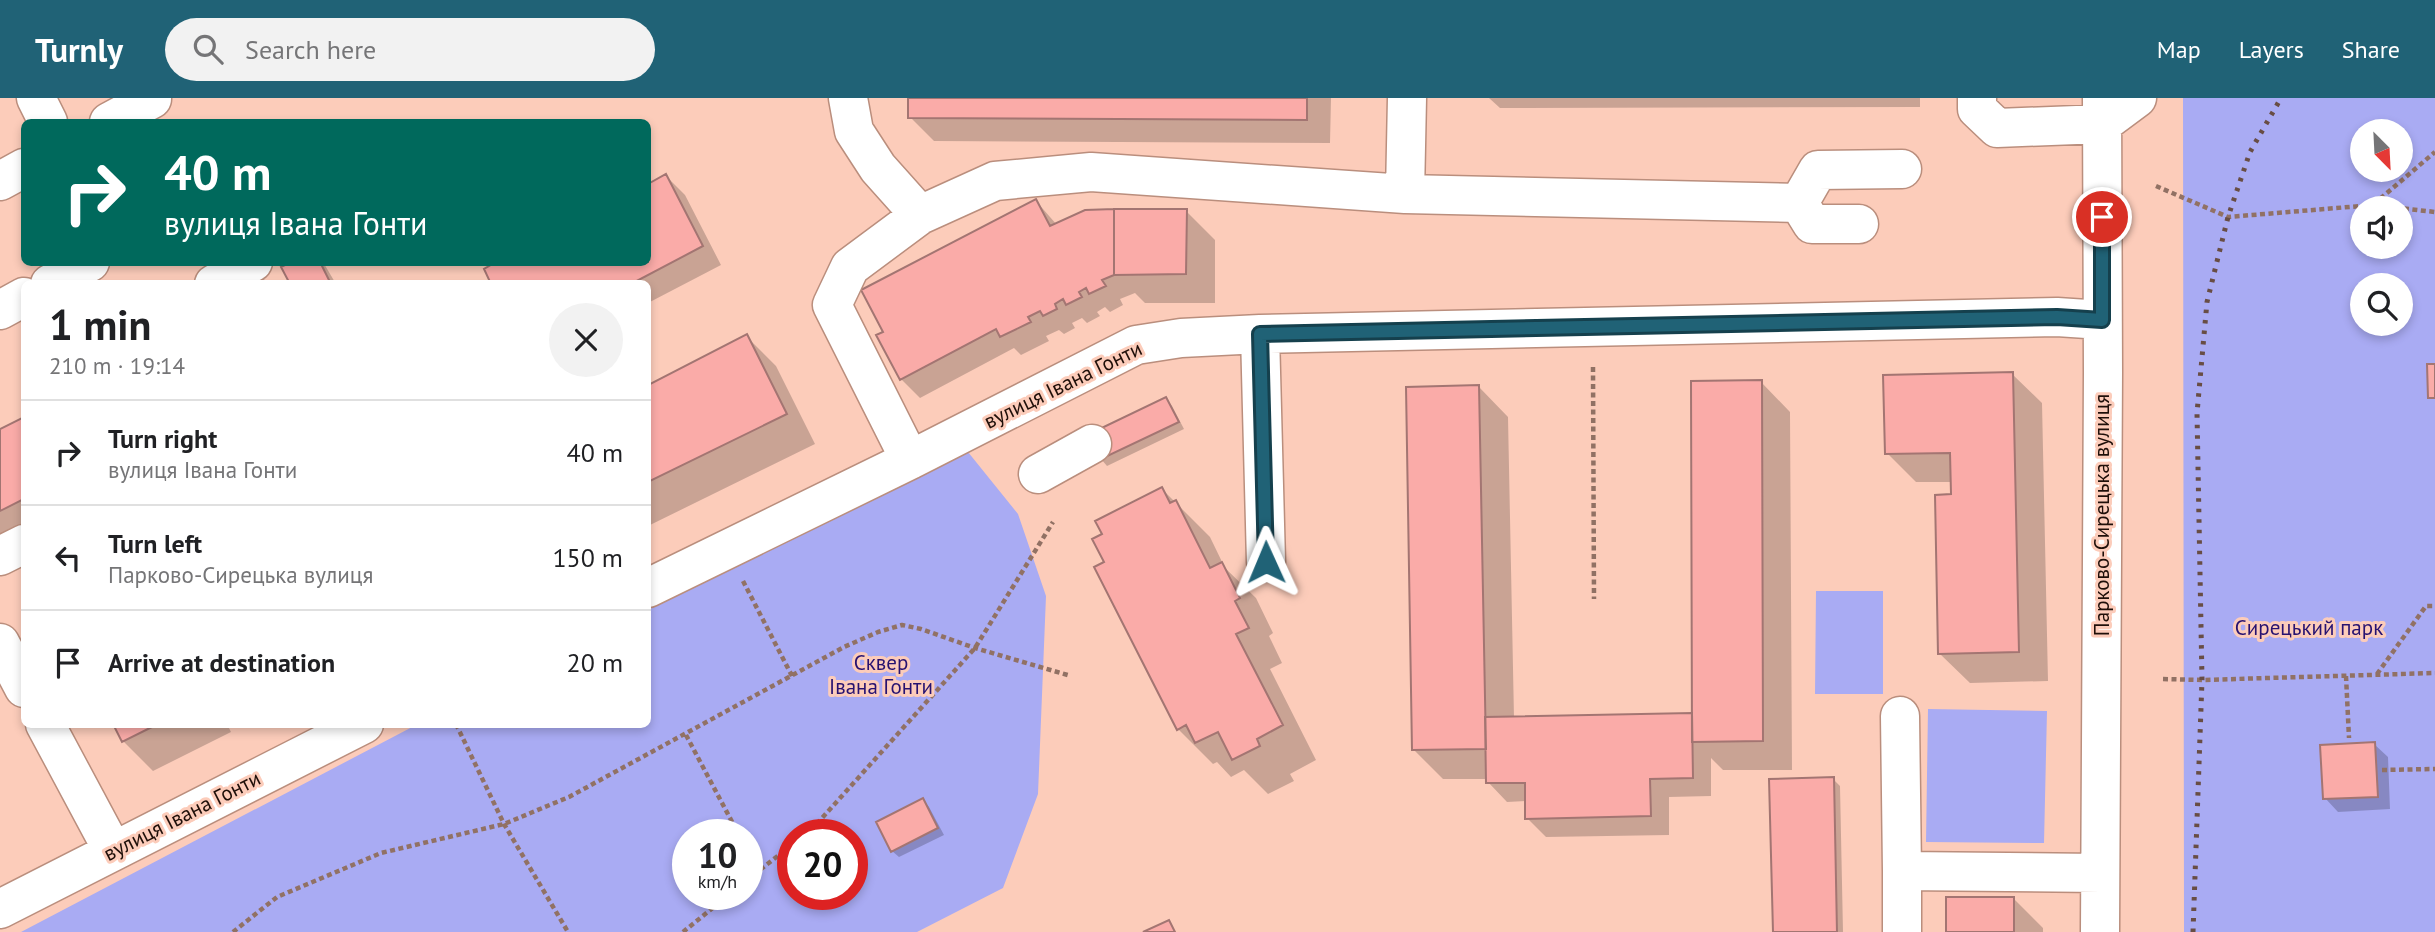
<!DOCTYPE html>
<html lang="en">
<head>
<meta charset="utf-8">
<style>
  body { margin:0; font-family:"PT Sans",sans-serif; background:#f2f2f2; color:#202124; height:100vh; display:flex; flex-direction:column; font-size:26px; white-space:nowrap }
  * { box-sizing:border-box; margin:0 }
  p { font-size:23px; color:#757577 }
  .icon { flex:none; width:38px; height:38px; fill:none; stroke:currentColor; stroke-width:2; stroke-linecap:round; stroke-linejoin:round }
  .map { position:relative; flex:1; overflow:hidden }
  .panel { position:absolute; left:21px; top:182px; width:630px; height:448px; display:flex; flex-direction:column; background:#fff; border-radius:10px; box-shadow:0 4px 10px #0003 }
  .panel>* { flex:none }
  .banner { position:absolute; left:21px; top:21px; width:630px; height:147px; border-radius:10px; box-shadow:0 4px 10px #0003; background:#00695c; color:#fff; overflow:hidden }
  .needle { width:46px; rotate:156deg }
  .fabs { position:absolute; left:2350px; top:21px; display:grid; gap:14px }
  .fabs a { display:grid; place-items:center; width:63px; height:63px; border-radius:50%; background:#fff; box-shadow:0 4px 10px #0003; font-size:35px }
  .speed { position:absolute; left:672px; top:721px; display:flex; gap:14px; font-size:35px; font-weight:700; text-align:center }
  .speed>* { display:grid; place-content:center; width:91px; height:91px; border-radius:50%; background:#fff; box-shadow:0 4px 10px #0003; line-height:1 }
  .speed small { font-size:18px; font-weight:400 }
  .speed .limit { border:10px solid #d22; background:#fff; color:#111 }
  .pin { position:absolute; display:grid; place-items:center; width:60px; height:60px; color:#fff; margin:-30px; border:4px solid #fff; border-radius:50%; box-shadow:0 2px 7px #0007 }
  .me { position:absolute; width:77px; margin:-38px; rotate:359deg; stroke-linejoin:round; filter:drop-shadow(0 0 5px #0008) }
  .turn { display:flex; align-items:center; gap:24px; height:147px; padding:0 28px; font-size:32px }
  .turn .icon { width:91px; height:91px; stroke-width:2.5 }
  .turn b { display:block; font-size:49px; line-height:60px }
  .round { display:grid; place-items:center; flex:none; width:74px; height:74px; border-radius:37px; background:#f2f2f2 }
  .head { display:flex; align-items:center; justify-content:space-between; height:119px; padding:0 28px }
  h1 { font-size:42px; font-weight:800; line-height:52px }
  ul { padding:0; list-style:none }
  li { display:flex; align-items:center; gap:21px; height:105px; padding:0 28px; border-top:2px solid #e0e0e0 }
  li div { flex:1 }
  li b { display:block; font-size:26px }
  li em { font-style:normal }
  header { display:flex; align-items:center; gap:42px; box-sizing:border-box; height:98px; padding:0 35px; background:#206276; color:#fff }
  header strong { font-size:33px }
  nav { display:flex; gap:38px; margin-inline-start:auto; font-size:24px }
  .search { width:490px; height:63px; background:#f2f2f2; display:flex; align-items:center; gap:18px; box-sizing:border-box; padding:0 24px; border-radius:38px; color:#757577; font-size:26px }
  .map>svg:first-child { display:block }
</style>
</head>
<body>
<header>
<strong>Turnly</strong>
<div class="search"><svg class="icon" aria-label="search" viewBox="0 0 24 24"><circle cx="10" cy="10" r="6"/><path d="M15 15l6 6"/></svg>Search here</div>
<nav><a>Map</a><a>Layers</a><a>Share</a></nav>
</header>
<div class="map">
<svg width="2435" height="834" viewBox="0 0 2435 834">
  <rect width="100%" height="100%" fill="#fcccba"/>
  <!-- green -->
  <path fill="#a9abf3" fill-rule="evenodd" d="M 2183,0 L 2435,0 L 2435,834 L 2184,834 ZM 2362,33 L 2401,33 L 2401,72 L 2362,72 ZM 2362,110 L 2401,110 L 2401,149 L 2362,149 ZM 2362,187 L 2401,187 L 2401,226 L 2362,226 Z
    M 968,354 L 1018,416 L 1046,498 L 1038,696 L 1003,790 L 917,834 L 21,834 L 416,627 L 648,626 L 648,512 ZM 688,737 L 747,737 L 747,796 L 688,796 ZM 793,737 L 852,737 L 852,796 L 793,796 Z
    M 1816,493 L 1883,493 L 1883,596 L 1815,596 Z
    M 1928,611 L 2047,613 L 2044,745 L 1926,744 Z"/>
  <!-- shadow -->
  <path fill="#0003" d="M 910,0 L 1331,0 L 1330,45 L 934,43 L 910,19 Z
    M 1489,0 L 1920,0 L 1920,9 L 1500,10 Z
    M 666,78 L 685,97 L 721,167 L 648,205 L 648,186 L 493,186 L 648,164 L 648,88 Z
    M 1036,103 L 1057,127 L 1186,113 L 1215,142 L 1215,205 L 1145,205 L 1135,195 L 1120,201 L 1123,207 L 1110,214 L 1105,209 L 1097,214 L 1100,218 L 1087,225 L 1082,220 L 1072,225 L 1075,230 L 1064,236 L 1059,232 L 1046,238 L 1049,243 L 1021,257 L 1014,250 L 920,300 L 901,281 L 885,235 Z
    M 295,164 L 323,164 L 336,186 L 292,186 Z
    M 260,177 L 269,186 L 243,186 Z
    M 746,238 L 776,268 L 815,346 L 648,428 L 648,289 Z
    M 2012,276 L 2042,305 L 2048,583 L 1970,585 L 1940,556 L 1952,384 L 1916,384 L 1887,355 Z
    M 1761,284 L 1790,314 L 1792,672 L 1723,672 L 1711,660 L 1711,698 L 1669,699 L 1669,737 L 1546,739 L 1527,720 L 1527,703 L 1507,704 L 1488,684 L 1488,681 L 1443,681 L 1414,652 L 1479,289 L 1508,319 L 1514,620 L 1694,617 Z
    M 1166,301 L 1172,308 L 1184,331 L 1107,368 L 1101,361 Z
    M 24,321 L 24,429 L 0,442 L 0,333 Z
    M 1162,391 L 1210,439 L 1225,470 L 1256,500 L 1273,535 L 1269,538 L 1282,565 L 1270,571 L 1316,662 L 1290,676 L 1294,683 L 1268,696 L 1244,672 L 1231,679 L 1217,664 L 1213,666 L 1178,631 L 1106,465 L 1104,437 Z
    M 115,626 L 227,626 L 231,634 L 153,673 L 123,643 Z
    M 2374,646 L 2388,659 L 2390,711 L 2338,714 L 2325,700 Z
    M 1833,681 L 1840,688 L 1843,834 L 1775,834 Z
    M 923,702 L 929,709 L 944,737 L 899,759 L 892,753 Z
    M 2013,800 L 2043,830 L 2043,834 L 1947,834 Z"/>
  <!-- building -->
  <path fill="#faaba8" stroke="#a37572" stroke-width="2" d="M 908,0 L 1307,0 L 1307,22 L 908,20 Z
    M 666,76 L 703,148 L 631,186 L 491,186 L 484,171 L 496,164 L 648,164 L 648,86 Z
    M 1036,101 L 1050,128 L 1085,112 L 1114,111 L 1114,177 L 1102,182 L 1106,188 L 1089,196 L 1086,190 L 1079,194 L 1082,199 L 1066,207 L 1063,201 L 1055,206 L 1057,211 L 1043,218 L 1040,213 L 1028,219 L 1031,224 L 1000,239 L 996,231 L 900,282 L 876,237 L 883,234 L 861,192 Z
    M 1114,111 L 1187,111 L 1186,176 L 1114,177 Z
    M 291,164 L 320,164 L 331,186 L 290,186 L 281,169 Z
    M 747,236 L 787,316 L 648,384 L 648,287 Z
    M 2427,266 L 2435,266 L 2435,300 L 2428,300 Z
    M 2013,274 L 2019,554 L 1938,556 L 1935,397 L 1951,396 L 1950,355 L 1885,356 L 1883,277 Z
    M 1762,282 L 1763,643 L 1692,644 L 1691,283 Z
    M 1479,287 L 1486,651 L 1412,652 L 1406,289 Z
    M 1166,299 L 1179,324 L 1099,362 L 1087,337 Z
    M 24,319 L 24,401 L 0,413 L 0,331 Z
    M 1162,389 L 1170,405 L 1176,402 L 1210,470 L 1222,464 L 1240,500 L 1235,503 L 1249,530 L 1236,536 L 1283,627 L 1257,641 L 1260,648 L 1232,662 L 1218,634 L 1195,645 L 1186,627 L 1177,632 L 1094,469 L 1104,464 L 1092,441 L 1102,436 L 1095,423 Z
    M 1692,615 L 1693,680 L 1650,681 L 1651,718 L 1525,721 L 1525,685 L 1486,685 L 1485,619 Z
    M 113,626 L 158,626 L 122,644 Z
    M 2375,644 L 2378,699 L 2323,701 L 2320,647 Z
    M 1834,679 L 1837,834 L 1773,834 L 1769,681 Z
    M 923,700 L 938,730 L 891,754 L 876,724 Z
    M 1946,799 L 2014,799 L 2014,834 L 1946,834 Z
    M 1169,822 L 1175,834 L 1143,834 Z"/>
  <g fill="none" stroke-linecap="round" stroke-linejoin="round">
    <!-- minor casing -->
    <g stroke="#ba8e7d" stroke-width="41">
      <path id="minor" d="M 36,0 L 48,24
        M 848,0 L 854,33 L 878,70 L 920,117
        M 1977,0 L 1977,11 L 1997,30 L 2102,26 L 2137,0
        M 109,24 L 152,1
        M 0,83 L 24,70
        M 1405,96 L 1407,0
        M 1799,105 L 1818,72 L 1902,71
        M 50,186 L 90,164
        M 214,186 L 253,164
        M 0,212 L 24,199
        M 1260,236 L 1266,464
        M 910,362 L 832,207 L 850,169 L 920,117 L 995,83 L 1091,74 L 1405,96 L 1799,105 L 1812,126 L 1859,126
        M 1038,376 L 1092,346
        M 0,458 L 24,446
        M 648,490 L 910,362 L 1136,247 L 1181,240 L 1260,236 L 2057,219 L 2102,222
        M 0,545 L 24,590
        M 1900,618 L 1902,773
        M 45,626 L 113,753
        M 0,811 L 364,626
        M 1902,834 L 1902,773 L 2100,775
        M 2100,834 L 2103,274 L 2102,0"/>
    </g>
    <!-- path -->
    <path stroke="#917164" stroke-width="4.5" stroke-dasharray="5 3.5" stroke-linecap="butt" d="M 2156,88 L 2228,119 L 2373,107 L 2435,114
      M 2374,106 L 2435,54
      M 1593,269 L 1594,501
      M 743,483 L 792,578
      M 2377,576 L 2426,508 L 2435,508
      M 2346,578 L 2349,640
      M 2163,581 L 2202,582 L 2435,575
      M 456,626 L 504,726 L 568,834
      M 686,637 L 739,737
      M 2382,672 L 2435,671
      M 804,737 L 814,729 L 975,550 L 1053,424
      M 747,751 L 759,773
      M 747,782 L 793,746
      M 233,834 L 277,799 L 381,755 L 504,726 L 569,699 L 844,549 L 878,534 L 902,527 L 921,531 L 975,550 L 1071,578
      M 683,834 L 730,796"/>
    <!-- minor -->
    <use href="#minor" stroke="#fff" stroke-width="38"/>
    <!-- rail -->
    <path stroke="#684d44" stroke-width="5" stroke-dasharray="3.5 7" stroke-linecap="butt" d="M 2193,834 L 2202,582 L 2197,315 L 2207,204 L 2228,119 L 2250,54 L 2281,0"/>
  </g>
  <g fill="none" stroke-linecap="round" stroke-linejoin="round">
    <!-- route casing -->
    <g stroke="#15404d" stroke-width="18">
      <path id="route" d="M 1266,464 L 1260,236 L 2057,219 L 2102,222 L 2102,119"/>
    </g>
    <!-- route -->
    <use href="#route" stroke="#206276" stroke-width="12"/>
  </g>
  <g text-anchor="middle" stroke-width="6" stroke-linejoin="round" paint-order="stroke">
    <!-- street labels -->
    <g font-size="21" fill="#1f0f09" stroke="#fcccba">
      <text transform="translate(1063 287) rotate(-26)" y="7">вулиця Івана Гонти</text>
      <text transform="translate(2102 417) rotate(-90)" y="7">Парково-Сирецька вулиця</text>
      <text transform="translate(182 718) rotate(-27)" y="7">вулиця Івана Гонти</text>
    </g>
    <!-- park labels -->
    <g font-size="21" fill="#271270" stroke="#fcccba">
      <text x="2309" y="537">Сирецький парк</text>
      <text x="881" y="572">Сквер<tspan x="881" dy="24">Івана Гонти</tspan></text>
    </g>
  </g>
</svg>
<div class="fabs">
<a><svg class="needle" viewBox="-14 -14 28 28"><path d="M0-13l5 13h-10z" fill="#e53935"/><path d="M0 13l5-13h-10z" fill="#757577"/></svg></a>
<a><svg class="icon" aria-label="sound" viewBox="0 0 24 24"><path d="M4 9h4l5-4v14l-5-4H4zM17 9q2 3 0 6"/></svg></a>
<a><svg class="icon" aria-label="search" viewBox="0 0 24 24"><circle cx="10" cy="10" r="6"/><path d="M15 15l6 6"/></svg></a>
</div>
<div class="speed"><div>10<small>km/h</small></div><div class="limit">20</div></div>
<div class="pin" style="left:2102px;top:119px;background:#d93025"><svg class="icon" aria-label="arrive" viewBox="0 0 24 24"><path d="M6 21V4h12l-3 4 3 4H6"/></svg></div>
<svg class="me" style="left:1266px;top:464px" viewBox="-20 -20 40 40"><path d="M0-17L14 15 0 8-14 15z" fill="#206276" stroke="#fff" stroke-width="4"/></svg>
<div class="banner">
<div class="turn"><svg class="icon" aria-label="right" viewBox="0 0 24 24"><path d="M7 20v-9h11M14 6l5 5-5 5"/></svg><div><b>40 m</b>вулиця Івана Гонти</div></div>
</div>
<section class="panel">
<div class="head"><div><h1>1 min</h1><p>210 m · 19:14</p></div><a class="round"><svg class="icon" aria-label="close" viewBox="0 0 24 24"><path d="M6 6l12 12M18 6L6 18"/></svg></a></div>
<ul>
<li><svg class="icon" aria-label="right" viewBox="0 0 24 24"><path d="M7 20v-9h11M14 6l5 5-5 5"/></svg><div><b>Turn right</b><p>вулиця Івана Гонти</p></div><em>40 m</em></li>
<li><svg class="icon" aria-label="left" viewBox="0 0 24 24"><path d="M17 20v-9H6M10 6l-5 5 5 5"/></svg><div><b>Turn left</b><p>Парково-Сирецька вулиця</p></div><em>150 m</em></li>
<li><svg class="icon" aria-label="arrive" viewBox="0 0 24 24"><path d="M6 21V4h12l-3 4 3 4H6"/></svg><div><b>Arrive at destination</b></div><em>20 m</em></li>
</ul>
</section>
</div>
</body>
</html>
